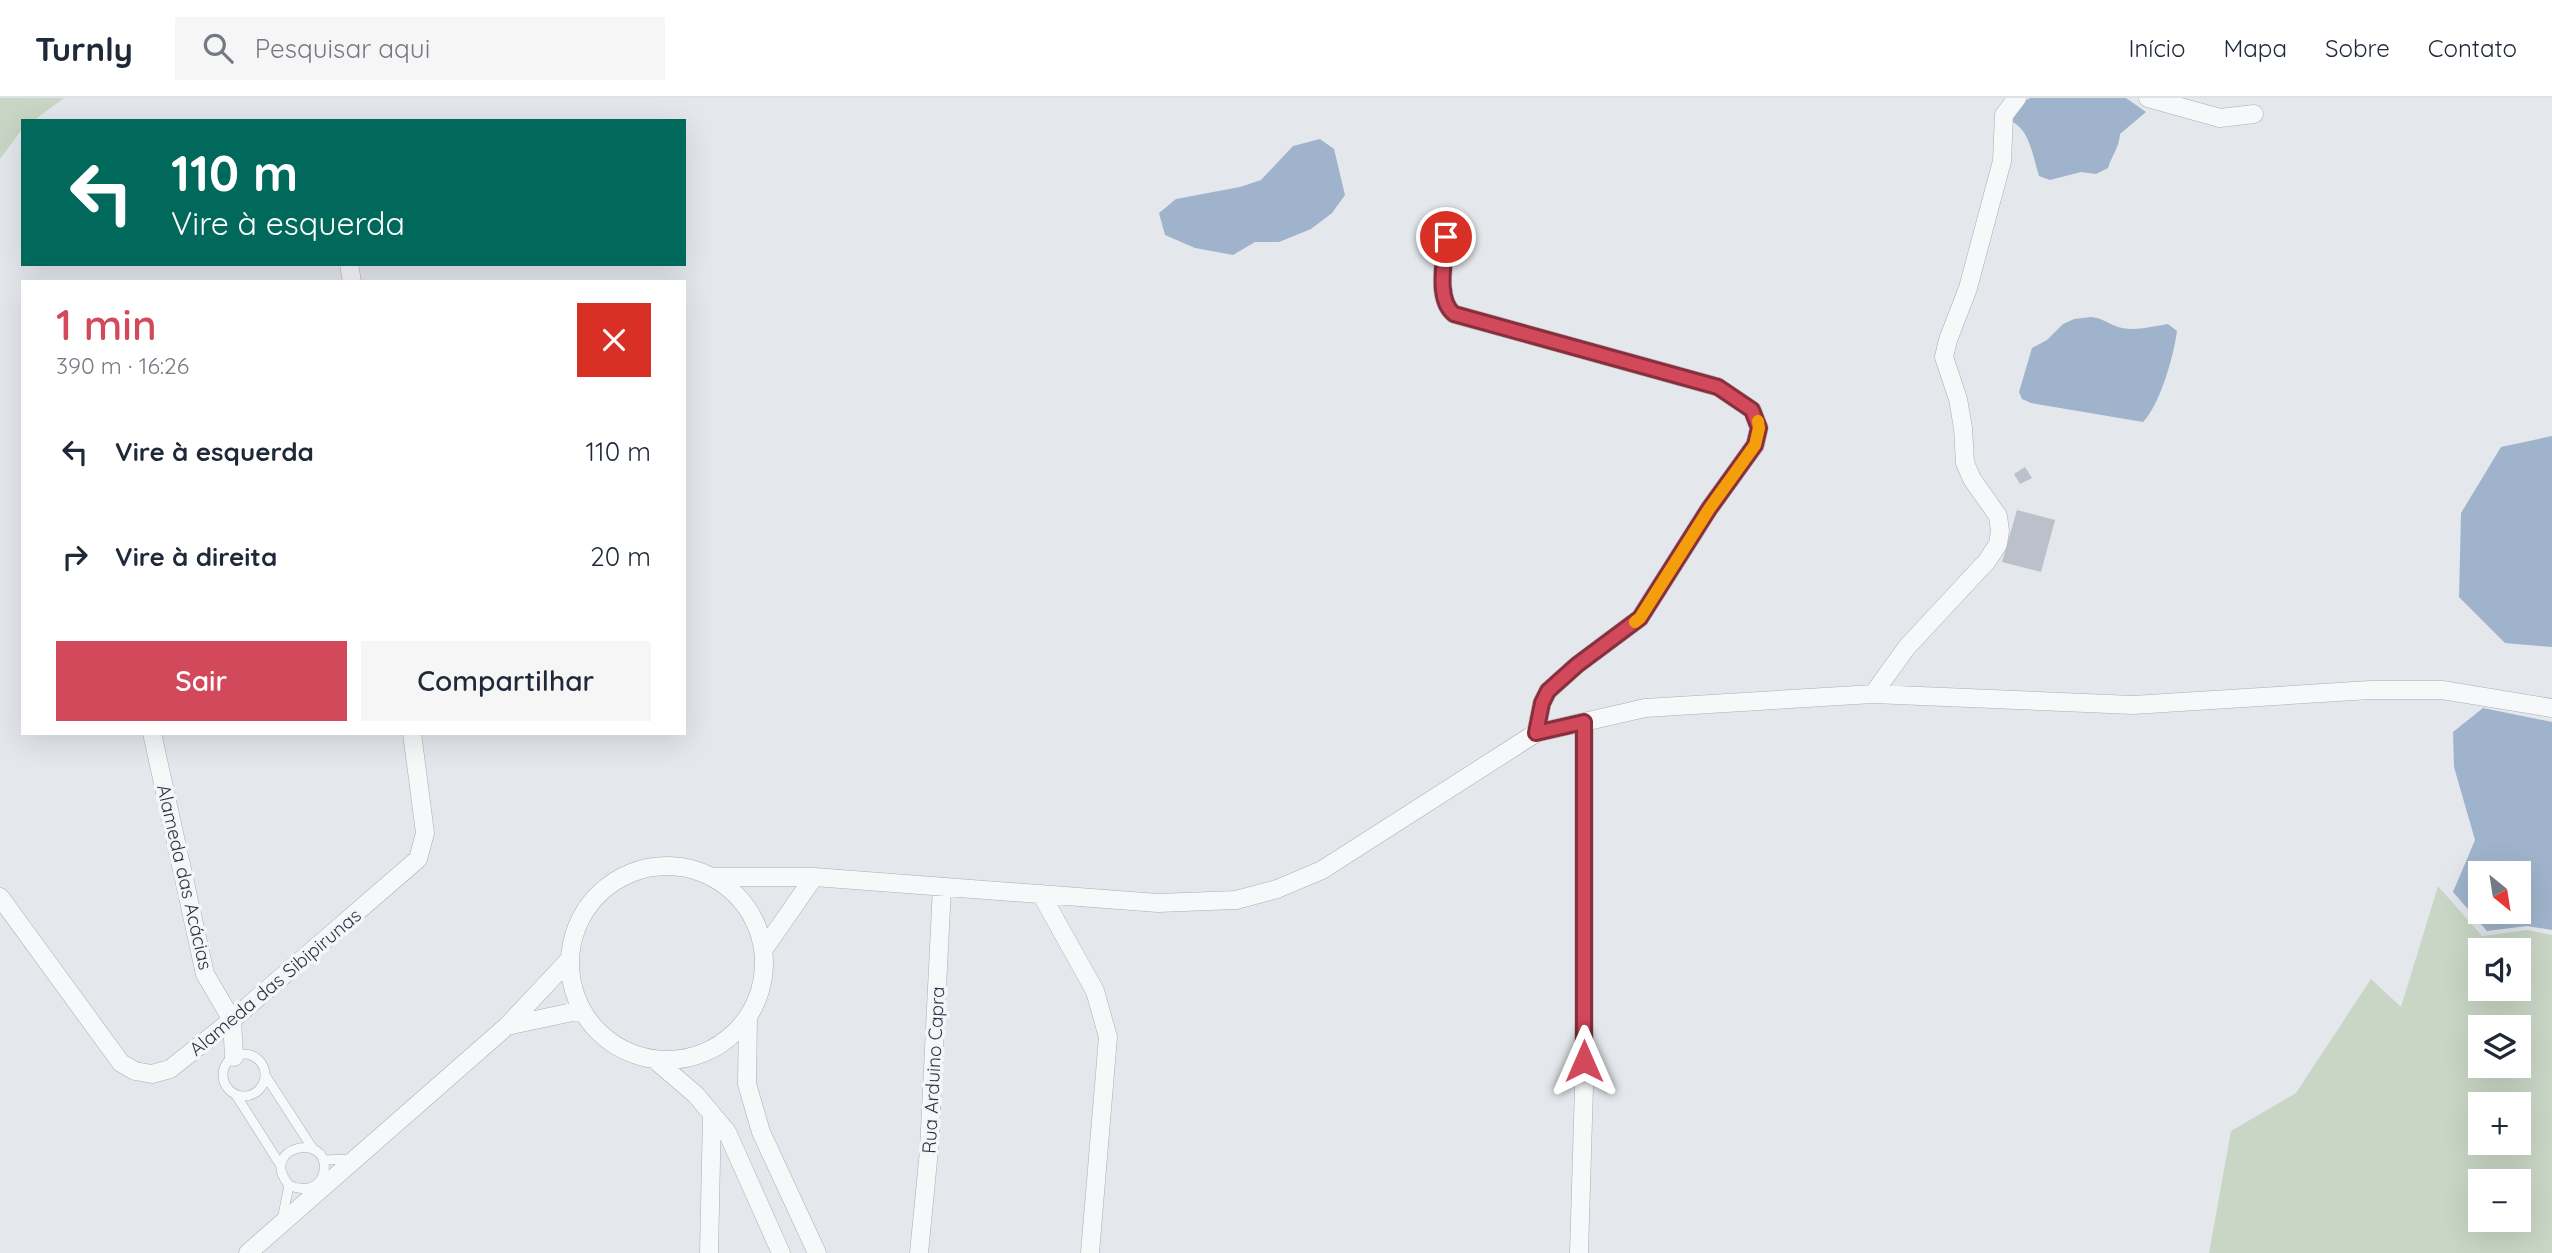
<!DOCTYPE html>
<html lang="pt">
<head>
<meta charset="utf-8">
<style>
  body { margin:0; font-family:Quicksand,sans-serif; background:#f6f6f7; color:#1f2937; height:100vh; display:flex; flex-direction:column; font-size:26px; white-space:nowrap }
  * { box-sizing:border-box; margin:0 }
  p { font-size:23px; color:#747a83 }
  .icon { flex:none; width:38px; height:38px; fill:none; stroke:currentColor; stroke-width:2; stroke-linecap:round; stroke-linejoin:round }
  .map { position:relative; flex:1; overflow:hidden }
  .side { position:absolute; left:21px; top:182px; width:665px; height:455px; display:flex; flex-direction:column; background:#fff; border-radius:0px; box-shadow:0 7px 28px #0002 }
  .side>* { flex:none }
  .hud { position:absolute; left:21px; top:21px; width:665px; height:147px; border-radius:0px; box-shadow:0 7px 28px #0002; background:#00695c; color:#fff; overflow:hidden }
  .needle { width:46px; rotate:150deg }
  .buttons { position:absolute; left:2468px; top:763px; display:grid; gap:14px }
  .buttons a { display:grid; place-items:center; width:63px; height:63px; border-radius:0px; background:#fff; box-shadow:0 7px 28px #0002; font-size:35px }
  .pin { position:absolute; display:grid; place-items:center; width:60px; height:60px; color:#fff; margin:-30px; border:4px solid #fff; border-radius:50%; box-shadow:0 2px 7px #0007 }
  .me { position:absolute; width:77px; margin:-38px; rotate:0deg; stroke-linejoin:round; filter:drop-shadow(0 0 5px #0008) }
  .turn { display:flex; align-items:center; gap:24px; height:147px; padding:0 35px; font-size:32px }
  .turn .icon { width:91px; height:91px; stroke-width:2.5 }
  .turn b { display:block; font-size:49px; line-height:60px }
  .round { display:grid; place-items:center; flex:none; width:74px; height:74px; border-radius:0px; background:#f6f6f7 }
  .overview { display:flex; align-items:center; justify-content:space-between; height:119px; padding:0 35px }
  h1 { font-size:42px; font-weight:600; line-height:52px; color:#d1495b }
  .action { display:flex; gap:14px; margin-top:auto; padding:14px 35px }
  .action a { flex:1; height:80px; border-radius:0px; background:#d1495b; color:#fff; font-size:28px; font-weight:600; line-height:80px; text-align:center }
  .action a+a { background:#f6f6f7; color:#1f2937 }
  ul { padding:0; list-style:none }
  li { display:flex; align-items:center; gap:21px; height:105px; padding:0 35px }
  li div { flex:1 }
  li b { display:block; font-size:26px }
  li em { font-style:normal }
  header { display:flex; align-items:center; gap:42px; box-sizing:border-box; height:98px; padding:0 35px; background:#fff; border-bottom:2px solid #e0e1e3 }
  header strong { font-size:33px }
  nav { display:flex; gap:38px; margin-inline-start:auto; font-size:24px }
  .search { width:490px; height:63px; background:#f6f6f7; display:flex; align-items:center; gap:18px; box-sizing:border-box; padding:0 24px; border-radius:0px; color:#747a83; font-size:26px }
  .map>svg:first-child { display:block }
</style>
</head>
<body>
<header>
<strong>Turnly</strong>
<div class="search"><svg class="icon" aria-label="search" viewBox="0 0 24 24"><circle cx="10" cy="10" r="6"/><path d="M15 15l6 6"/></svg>Pesquisar aqui</div>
<nav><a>Início</a><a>Mapa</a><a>Sobre</a><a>Contato</a></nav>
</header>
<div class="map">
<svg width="2552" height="1155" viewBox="0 0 2552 1155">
  <rect width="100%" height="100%" fill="#e4e7ec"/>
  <!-- green -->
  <path fill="#c9d6c5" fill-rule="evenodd" d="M 0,0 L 64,0 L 33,23 L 23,23 L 23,30 L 0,61 Z
    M 2438,788 L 2482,838 L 2527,832 L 2552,837 L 2552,1155 L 2209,1155 L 2231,1033 L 2296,995 L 2371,881 L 2401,909 ZM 2480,852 L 2518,852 L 2518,891 L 2480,891 ZM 2480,929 L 2518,929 L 2518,968 L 2480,968 ZM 2480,1006 L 2518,1006 L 2518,1045 L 2480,1045 ZM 2480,1083 L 2518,1083 L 2518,1122 L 2480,1122 Z"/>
  <!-- water -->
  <path fill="#9fb4cc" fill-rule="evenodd" d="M 2030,0 L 2126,0 L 2146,14 L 2120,36 C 2119,50 2112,57 2108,70 L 2096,76 L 2081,74 L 2050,82 L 2039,78 C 2033,60 2030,30 2010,23 L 2021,5 Z
    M 1320,41 L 1334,51 L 1345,97 L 1332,115 L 1311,131 L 1279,144 L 1255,144 L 1233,157 L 1195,150 L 1165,137 L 1159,115 L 1176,101 L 1240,89 L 1261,82 L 1293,48 Z
    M 2091,219 C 2104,220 2111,228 2122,230 C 2137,233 2154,228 2168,226 L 2177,233 C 2174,257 2160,307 2143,324 L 2031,305 L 2022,301 L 2019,294 L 2032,250 L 2047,242 L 2063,226 L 2074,221 Z
    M 2552,338 L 2552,549 L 2505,545 L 2459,499 L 2461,415 L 2501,349 Z
    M 2483,610 L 2552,624 L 2552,832 L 2527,828 L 2487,833 L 2453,794 L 2475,742 L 2454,669 L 2453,634 ZM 2518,775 L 2518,814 L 2480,814 L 2480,775 Z"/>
  <!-- building -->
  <path fill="#bbc0ca" d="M 2025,369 L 2032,380 L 2020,386 L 2014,376 Z
    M 2017,412 L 2055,422 L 2041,474 L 2002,464 Z"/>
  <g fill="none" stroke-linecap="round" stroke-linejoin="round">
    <!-- service casing -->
    <g stroke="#a9aeb7" stroke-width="10">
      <path id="service" d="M223 977a21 21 0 1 1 42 0a21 21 0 1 1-42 0Z
        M 265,977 L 313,1051
        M 236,997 L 281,1068
        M 323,1062 L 351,1061
        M 282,1122 L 289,1087 C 257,1049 330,1033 324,1073 C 321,1091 303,1094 289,1087"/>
    </g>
    <!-- minor casing -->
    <g stroke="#a9aeb7" stroke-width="19">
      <path id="minor" d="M 2148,0 L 2220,20 L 2254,16
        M 1446,139 C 1445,161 1435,201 1454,216 L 1718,289 L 1752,312 L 1759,330 L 1755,347 L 1709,411 L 1640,520 L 1577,567 L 1548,593 L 1542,605 L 1536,635
        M 349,166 L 352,184
        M 1873,596 L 1907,549 L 1987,463 L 1998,446 L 2000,433 L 1998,418 L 1972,381 L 1965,365 L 1963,330 L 1958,301 L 1944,259 L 1948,242 L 1968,190 L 2002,63 L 2004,17 L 2017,0
        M 152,635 L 205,876 L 232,922 L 234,959
        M570 865a97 97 0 1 1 194 0a97 97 0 1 1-194 0Z
        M 715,779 L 814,779 L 1158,805 L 1236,802 L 1277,791 L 1322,772 L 1536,635 L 1645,610 L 1873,596 L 2133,607 L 2370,592 L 2442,592 L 2552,610
        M 1041,796 L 1095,893 L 1108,939 L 1090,1155
        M 0,799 L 121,965 L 135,973 L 152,976 L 170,971 L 232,922 L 418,761 L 425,735 L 412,635
        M 764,851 L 814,779
        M 748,919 L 747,986 L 761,1034 L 817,1155
        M 507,928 L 582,912
        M 654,961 L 696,997 L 727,1034 L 781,1155
        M 248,1155 L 507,928 L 570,861
        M 709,1155 L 712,1016
        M 919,1155 L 929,1052 L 942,789
        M 1579,1155 L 1584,989 L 1584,624"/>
    </g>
    <!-- service -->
    <use href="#service" stroke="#f7f8fa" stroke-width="9"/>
    <!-- minor -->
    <use href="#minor" stroke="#f7f8fa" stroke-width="18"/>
  </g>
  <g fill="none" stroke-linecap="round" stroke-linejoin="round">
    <!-- route casing -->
    <g stroke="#882f3b" stroke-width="18">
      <path id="route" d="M 1446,139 C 1445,161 1435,201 1454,216 L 1718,289 L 1752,312 L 1759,330 L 1755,347 L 1709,411 L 1640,520 L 1577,567 L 1548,593 L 1542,605 L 1536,635 L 1584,624 L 1584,963"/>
    </g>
    <!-- route -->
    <use href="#route" stroke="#d1495b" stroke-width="12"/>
    <!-- slow -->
    <path stroke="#f59e0b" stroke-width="12" d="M 1635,524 L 1640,520 L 1709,411 L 1755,347 L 1759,330 L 1758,323"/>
  </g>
  <g text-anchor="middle" stroke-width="7" stroke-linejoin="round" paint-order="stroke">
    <!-- street labels -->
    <g font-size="19" fill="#2b3445" stroke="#f4f6f9">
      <text transform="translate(185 779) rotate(77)" y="7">Alameda das Acácias</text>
      <text transform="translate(275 884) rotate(-40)" y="7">Alameda das Sibipirunas</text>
      <text transform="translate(933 972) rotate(-87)" y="7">Rua Arduino Capra</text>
    </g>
  </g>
</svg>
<div class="buttons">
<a><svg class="needle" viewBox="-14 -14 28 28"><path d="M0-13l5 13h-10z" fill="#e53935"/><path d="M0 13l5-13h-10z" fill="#747a83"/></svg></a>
<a><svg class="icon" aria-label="sound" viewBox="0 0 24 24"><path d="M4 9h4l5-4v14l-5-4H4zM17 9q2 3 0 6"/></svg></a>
<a><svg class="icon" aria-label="layers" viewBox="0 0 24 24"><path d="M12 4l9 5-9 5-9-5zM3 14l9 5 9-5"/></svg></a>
<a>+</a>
<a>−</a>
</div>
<div class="pin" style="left:1446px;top:139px;background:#d93025"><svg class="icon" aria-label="arrive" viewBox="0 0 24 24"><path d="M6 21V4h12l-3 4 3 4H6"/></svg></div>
<svg class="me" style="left:1584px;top:963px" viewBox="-20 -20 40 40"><path d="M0-17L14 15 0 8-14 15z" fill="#d1495b" stroke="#fff" stroke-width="4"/></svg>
<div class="hud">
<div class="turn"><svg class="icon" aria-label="left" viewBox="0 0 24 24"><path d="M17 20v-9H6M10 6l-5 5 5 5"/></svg><div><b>110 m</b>Vire à esquerda</div></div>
</div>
<section class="side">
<div class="overview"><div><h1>1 min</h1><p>390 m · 16:26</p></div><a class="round" style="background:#d93025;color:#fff"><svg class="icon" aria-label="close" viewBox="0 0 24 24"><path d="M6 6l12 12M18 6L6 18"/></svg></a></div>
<ul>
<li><svg class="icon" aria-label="left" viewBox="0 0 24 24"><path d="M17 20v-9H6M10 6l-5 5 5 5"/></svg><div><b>Vire à esquerda</b></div><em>110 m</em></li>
<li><svg class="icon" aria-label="right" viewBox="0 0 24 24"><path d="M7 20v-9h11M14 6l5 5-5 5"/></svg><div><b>Vire à direita</b></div><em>20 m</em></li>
</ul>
<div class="action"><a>Sair</a><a>Compartilhar</a></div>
</section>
</div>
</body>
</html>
